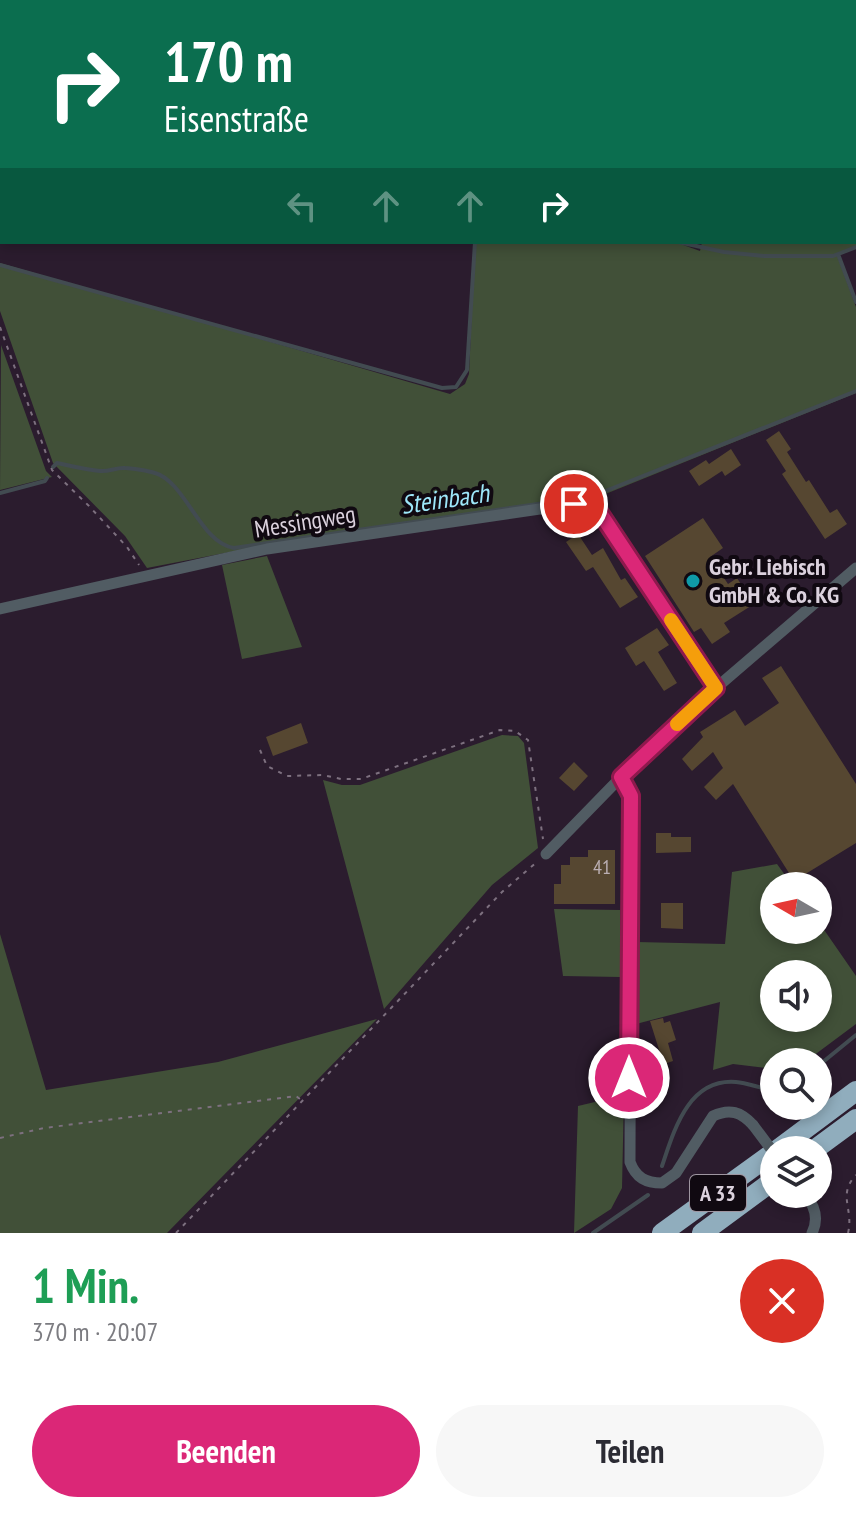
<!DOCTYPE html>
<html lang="de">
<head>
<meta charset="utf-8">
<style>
  body { margin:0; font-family:"PT Sans Narrow",sans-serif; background:#f7f7f7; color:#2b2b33; height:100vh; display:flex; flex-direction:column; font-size:30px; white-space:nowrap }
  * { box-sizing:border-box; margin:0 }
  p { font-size:26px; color:#7c7c81 }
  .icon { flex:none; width:44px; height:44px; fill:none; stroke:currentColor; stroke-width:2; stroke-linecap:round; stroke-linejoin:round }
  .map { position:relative; height:1233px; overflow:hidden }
  .details { display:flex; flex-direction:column; background:#fff; flex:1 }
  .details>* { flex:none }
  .guide { position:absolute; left:0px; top:0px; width:856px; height:244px; box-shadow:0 4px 12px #0003; background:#0b6e4f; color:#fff; overflow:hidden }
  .needle { width:52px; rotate:279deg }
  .tools { position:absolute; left:760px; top:872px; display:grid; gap:16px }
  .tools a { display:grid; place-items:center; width:72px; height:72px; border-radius:50%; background:#fff; box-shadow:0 4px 12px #0003; font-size:40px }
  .pin { position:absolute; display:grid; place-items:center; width:68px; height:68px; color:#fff; margin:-34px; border:4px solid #fff; border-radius:50%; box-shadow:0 2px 8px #0007 }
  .me { position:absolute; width:88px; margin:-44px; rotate:0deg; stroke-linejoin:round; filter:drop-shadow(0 0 6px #0008) }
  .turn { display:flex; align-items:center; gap:28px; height:168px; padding:0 32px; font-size:36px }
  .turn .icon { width:104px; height:104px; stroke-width:2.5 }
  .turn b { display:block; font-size:56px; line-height:68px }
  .lanes { display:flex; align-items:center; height:76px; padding:0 32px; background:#0003; justify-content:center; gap:40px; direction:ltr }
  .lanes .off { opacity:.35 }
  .round { display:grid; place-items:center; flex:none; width:84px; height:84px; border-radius:42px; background:#f7f7f7 }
  .summary { display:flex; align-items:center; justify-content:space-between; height:136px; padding:0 32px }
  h1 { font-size:48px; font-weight:700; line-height:60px; color:#1e9e55 }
  .primary-button { display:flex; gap:16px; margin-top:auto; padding:16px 32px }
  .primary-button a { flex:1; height:92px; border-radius:48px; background:#db2777; color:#fff; font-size:32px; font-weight:700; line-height:92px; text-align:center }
  .primary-button a+a { background:#f7f7f7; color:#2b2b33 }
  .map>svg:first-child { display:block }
</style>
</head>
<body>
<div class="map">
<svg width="856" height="1233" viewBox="0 0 856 1233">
  <rect width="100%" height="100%" fill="#2b1c2e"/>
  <!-- green -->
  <path fill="#415038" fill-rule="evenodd" d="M 737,0 L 856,0 L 856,247 L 837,255 L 856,307 L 856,393 L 593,499 L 282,542 L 147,568 L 125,536 L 53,463 L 0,311 L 0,263 L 450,394 L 465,384 L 469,374 L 475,242 L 675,242 L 700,251 L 702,242 L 854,242 L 854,2 L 736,2 Z
    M 1,345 L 46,471 L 52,477 L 0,490 Z
    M 267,556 L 302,647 L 242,659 L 222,565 Z
    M 502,735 L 518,736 L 524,743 L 538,848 L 492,885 L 384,1009 L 323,780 L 342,785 L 360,785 Z
    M 777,864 L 793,886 L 774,886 L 774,930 L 818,930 L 818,921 L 856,976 L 856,1024 L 805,1062 L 774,1062 L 774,1069 L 733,1064 L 713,1070 L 720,1002 L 636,1024 L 636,942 L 725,944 L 732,872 ZM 774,974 L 818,974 L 818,1018 L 774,1018 Z
    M 554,909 L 620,910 L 620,977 L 563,976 Z
    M 0,934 L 46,1090 L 218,1062 L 377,1019 L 167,1233 L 0,1233 Z
    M 624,1095 L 622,1188 L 611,1209 L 574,1233 L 578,1106 Z"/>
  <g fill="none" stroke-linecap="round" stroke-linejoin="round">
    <!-- stream -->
    <path stroke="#424b51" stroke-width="4" d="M 149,0 L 149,2
      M 678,242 L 724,252 L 764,256 L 833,256 L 856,247
      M 838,254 L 856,302
      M 0,265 L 442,388 L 456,387 L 467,370 L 475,242
      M 53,467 L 57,463 C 71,466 86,470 100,471 C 109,472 117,467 125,468 C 131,468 149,471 155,473 C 186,482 200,543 234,548 L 593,496 L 856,391
      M 0,493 L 45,481 L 47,478
      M 818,1066 L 856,1035
      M 662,1166 C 674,1131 688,1078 736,1082 C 749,1083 761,1089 774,1090
      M 593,1233 L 648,1195"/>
  </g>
  <!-- building -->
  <path fill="#564731" d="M 779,431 L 791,449 L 787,452 L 806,482 L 809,480 L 830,513 L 837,509 L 847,524 L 825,539 L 782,474 L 786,471 L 766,440 Z
    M 731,449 L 741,465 L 725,476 L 722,471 L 699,486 L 689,471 L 706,460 L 709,464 Z
    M 703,518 L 723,548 L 710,557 L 728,584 L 737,578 L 754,604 L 724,623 L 730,632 L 712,644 L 701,628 L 694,632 L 645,556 Z
    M 578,534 L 592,555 L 603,548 L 621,580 L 625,578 L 638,597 L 620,608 L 593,567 L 586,571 L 566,542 Z
    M 657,628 L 669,645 L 658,652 L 677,683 L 664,691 L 644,661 L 636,666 L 625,648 Z
    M 781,666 L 856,784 L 856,843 L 794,881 L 733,784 L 716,800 L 704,787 L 723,768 L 713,752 L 692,771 L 682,759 L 703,737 L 700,732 L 735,710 L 745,726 L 779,703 L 762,678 Z
    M 301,723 L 308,743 L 273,756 L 266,737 Z
    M 574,762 L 588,776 L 574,791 L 559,778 Z
    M 656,833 L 671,833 L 671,837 L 691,837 L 691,852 L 656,853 Z
    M 588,850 L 615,850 L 615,904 L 554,904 L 554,884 L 561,884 L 561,865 L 570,865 L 570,857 L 588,857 Z
    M 661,903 L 683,903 L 683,929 L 661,928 Z
    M 663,1018 L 664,1023 L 670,1021 L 676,1040 L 668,1043 L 673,1061 L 667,1063 L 669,1070 L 651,1075 L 647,1060 L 661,1056 L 650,1021 Z"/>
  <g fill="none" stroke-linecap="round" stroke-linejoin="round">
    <!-- path -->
    <path stroke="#7d707f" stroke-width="2" stroke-dasharray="4 6" stroke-linecap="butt" d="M 0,67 L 2,69
      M 0,153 L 2,139
      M 0,327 L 52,470 L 89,506 L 127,547 L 139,565
      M 260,750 L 267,766 L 287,776 L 323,775 L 341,779 L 361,779 L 500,730 L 515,731 L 528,740 L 543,839
      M 0,1138 L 44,1128 L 296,1096 L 301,1100
      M 176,1233 L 502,892 L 538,861
      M 848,1233 C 854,1209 837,1195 856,1175"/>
    <!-- street -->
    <path stroke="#515c63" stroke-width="11" d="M 0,609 L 267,549 L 574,504 L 598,510 L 716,688
      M 621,777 L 631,796 L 630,1162 C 636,1178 646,1183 662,1183 L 676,1173 L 713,1116 C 730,1108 741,1112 753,1125
      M 546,854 L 621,777 L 716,688 L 856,568
      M 805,1194 C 815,1206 819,1219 812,1233"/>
    <!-- highway -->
    <path stroke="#90adbd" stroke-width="20" d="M 777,1150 L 856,1091
      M 814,1150 L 856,1119
      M 662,1233 L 774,1152
      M 702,1233 L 774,1180"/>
    <!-- street-bridge -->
    <path stroke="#515c63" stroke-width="11" d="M 753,1125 L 774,1153"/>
  </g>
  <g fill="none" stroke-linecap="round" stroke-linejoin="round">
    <!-- route casing -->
    <g stroke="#8e194d" stroke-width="20">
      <path id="route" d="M 574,504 L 598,510 L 716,688 L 621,777 L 631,796 L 629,1078"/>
    </g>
    <!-- route -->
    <use href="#route" stroke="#db2777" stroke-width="14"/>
    <!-- slow -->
    <path stroke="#f59e0b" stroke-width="14" d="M 671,620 L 716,688 L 677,724"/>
  </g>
  <!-- markers -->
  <circle fill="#0f9aa8" stroke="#100911" stroke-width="3" cx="693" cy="581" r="8"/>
  <g text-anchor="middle" stroke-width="8" stroke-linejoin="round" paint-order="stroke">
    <!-- number labels -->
    <g font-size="20" fill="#baaeb2">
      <text x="602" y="874">41</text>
    </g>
    <!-- shield labels -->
    <rect fill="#100911" stroke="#9e95a0" stroke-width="2" x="690" y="1175" width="56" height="36" rx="6"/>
    <g font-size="22" font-weight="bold" fill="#dbd1dd">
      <text x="718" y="1201">A 33</text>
    </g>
    <!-- street labels -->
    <g font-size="24" fill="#dbd1dd" stroke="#100911">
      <text transform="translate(305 522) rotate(-9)" y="8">Messingweg</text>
    </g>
    <!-- poi labels -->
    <g font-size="24" font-weight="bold" fill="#dbd1dd" stroke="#100911" text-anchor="start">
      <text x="709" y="575">Gebr. Liebisch<tspan x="709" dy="28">GmbH &amp; Co. KG</tspan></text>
    </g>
    <!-- water labels -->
    <g font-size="26" font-style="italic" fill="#9de6f9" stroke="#100911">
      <text transform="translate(445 499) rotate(-8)" y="9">Steinbach</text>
    </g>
  </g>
</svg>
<div class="tools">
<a><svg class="needle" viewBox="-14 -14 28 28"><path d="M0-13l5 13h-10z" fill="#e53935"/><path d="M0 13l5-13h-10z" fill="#7c7c81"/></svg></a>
<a><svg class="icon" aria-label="sound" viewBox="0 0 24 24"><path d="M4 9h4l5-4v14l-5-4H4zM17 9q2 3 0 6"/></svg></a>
<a><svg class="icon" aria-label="search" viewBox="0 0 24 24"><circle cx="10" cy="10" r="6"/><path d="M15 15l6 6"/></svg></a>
<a><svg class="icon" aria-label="layers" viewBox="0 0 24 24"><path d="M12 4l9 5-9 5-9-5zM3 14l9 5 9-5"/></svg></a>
</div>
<div class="pin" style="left:574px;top:504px;background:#d93025"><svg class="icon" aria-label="arrive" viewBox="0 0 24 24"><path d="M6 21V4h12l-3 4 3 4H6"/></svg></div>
<svg class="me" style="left:629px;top:1078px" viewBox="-20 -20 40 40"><circle r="17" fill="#db2777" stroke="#fff" stroke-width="3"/><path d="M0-11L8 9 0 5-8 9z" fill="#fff"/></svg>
<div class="guide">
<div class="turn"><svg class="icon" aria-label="right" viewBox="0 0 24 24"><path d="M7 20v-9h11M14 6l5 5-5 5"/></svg><div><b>170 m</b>Eisenstraße</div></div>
<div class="lanes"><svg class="icon off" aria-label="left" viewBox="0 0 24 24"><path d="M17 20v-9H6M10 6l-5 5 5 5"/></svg><svg class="icon off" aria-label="ahead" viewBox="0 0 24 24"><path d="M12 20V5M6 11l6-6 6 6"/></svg><svg class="icon off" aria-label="ahead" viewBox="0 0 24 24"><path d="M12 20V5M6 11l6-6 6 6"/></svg><svg class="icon" aria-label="right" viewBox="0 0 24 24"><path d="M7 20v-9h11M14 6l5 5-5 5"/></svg></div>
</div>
</div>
<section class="details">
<div class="summary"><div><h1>1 Min.</h1><p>370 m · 20:07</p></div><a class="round" style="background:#d93025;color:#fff"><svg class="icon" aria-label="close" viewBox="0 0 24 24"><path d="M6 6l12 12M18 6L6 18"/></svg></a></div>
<div class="primary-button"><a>Beenden</a><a>Teilen</a></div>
</section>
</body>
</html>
